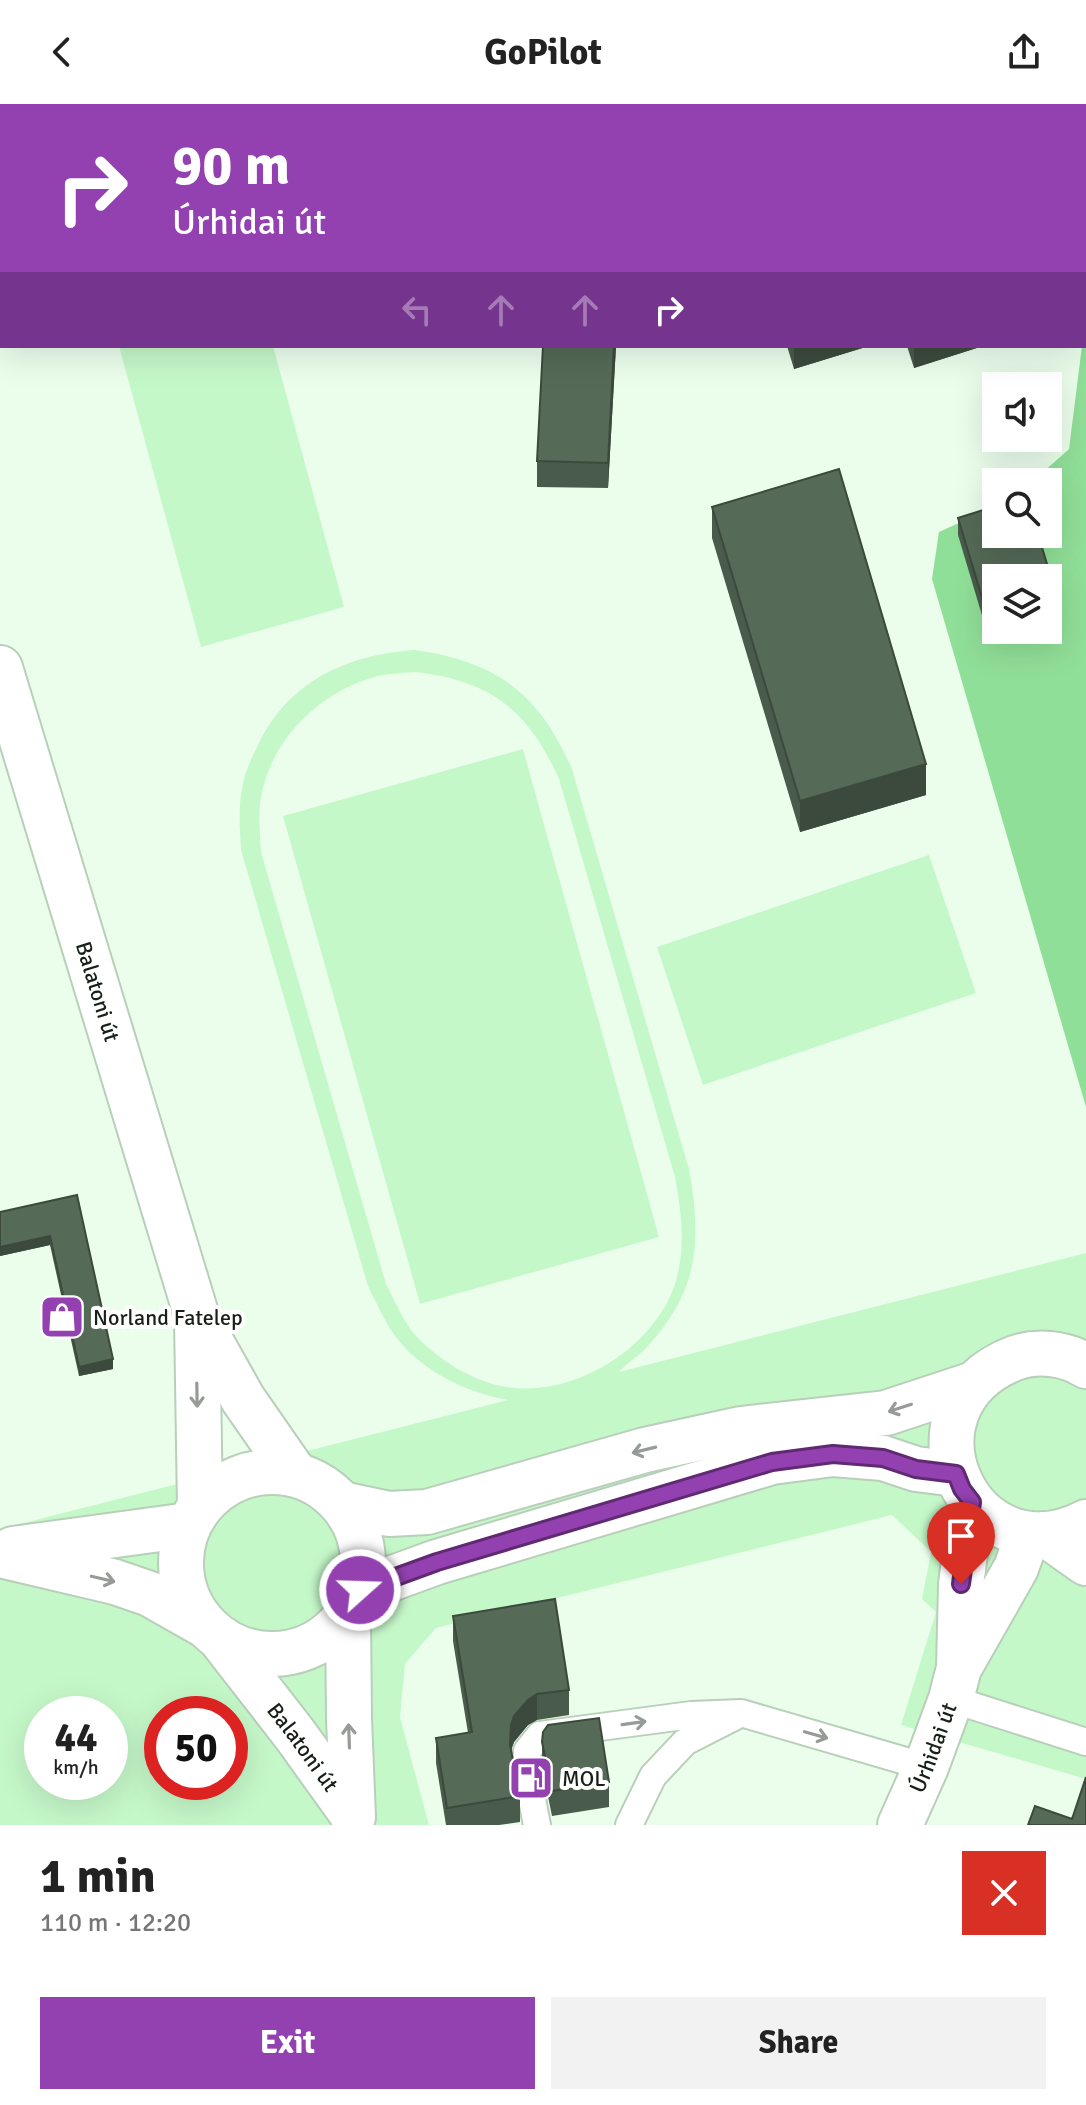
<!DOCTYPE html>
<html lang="en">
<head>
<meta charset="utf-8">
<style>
  body { margin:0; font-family:Signika,sans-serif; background:#f2f2f2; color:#222; height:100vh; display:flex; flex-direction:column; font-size:30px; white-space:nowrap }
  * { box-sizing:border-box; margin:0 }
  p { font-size:26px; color:#767676 }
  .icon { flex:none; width:44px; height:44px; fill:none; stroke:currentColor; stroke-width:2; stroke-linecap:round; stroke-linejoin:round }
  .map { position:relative; height:1721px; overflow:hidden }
  .details { display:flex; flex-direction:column; background:#fff; flex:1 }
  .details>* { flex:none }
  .top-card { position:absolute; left:0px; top:0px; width:1086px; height:244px; box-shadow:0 8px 32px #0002; background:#9341b1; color:#fff; overflow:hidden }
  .tools { position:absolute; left:982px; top:268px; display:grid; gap:16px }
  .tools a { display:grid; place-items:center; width:80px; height:80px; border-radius:0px; background:#fff; box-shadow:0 8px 32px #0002; font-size:40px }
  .speed { position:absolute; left:24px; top:1592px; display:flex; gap:16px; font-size:40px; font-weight:700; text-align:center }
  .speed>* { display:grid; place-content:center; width:104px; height:104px; border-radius:50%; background:#fff; box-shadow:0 8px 32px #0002; line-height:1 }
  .speed small { font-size:20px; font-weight:400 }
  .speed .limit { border:12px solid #d22; background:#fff; color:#111 }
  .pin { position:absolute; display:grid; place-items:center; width:68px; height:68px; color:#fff; margin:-82px -34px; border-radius:50% 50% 50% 0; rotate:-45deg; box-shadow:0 0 8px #0007 }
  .pin .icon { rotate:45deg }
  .me { position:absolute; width:88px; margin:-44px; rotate:70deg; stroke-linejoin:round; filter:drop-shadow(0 0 6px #0008) }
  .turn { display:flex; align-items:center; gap:28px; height:168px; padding:0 40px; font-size:36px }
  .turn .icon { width:104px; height:104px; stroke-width:2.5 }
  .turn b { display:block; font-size:56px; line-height:68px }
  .lanes { display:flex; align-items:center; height:76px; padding:0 40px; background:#0003; justify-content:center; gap:40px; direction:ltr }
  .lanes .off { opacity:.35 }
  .round { display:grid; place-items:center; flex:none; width:84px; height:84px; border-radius:0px; background:#f2f2f2 }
  .summary { display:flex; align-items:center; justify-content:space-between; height:136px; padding:0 40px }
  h1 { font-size:48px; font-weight:800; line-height:60px }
  .action { display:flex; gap:16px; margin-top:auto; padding:16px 40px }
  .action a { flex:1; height:92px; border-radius:0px; background:#9341b1; color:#fff; font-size:32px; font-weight:800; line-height:92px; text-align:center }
  .action a+a { background:#f2f2f2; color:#222 }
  header { display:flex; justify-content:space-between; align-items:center; height:104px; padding:0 40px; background:#fff; font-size:36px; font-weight:800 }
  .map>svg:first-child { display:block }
</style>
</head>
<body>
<header><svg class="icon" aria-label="back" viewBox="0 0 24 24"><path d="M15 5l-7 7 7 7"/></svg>GoPilot<svg class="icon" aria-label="share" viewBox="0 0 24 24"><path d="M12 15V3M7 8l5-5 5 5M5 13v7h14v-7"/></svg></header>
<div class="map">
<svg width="1086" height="1721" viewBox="0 0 1086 1721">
  <rect width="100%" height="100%" fill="#ebfeec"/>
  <!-- green -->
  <path fill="#c5f8c9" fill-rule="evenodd" d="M 119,242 L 273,242 L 344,503 L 201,543 Z
    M 414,546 C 496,557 539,589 572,665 L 689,1065 C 702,1138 699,1187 647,1243 C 639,1252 627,1259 619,1268 L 1086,1149 L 1086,1675 L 901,1621 L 936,1508 L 922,1495 L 931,1448 L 892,1411 L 436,1524 L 405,1560 L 400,1613 L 429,1721 L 0,1721 L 0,1425 L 508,1296 C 469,1289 425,1269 399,1237 C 386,1221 377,1200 368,1182 L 241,746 C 240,726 238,705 242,685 C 244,669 252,653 259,639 C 290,576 348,551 414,546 ZM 416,568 C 491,577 528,606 559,675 L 675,1073 C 682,1112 687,1150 672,1188 C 647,1248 572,1293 507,1283 C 474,1278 440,1257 417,1233 C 404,1219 395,1197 386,1180 L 261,748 C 260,729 258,711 261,693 C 271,639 312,596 362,577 C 380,570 398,569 416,568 ZM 42,1610 L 110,1610 L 110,1678 L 42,1678 ZM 162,1610 L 230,1610 L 230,1678 L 162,1678 Z
    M 523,645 L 659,1133 L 420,1200 L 283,712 Z
    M 929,751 L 976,889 L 703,981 L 657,843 Z"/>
  <!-- forest -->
  <path fill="#90df98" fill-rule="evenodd" d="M 1086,212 L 1086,1003 L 932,475 L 939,428 L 996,402 L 996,430 L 1048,430 L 1048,378 L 1032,378 L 1069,345 L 1082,242 L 1084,242 ZM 996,474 L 1048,474 L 1048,526 L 996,526 Z"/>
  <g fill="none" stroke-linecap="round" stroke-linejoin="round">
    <!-- lane casing -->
    <g stroke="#b8cfb9" stroke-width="30">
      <path id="lane" d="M 951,1595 L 1086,1638
        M 537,1721 L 526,1664 L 527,1647 L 540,1631 L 691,1611 L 741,1609 L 926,1663
        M 629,1721 L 653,1672 L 685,1638 L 734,1613"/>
    </g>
    <!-- street casing -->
    <g stroke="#b8cfb9" stroke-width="48">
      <g id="street">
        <path d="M 1045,1430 L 1086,1459"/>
        <path d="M 13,1445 L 189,1421"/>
        <path d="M 0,1451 L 115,1478 L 150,1490 L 203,1520"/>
        <path d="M 962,1559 L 1016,1464 L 1028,1430"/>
        <path id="s1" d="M 900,1721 L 926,1663 L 951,1595 L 959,1564 L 961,1480 L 972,1398"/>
      </g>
    </g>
    <!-- secondary casing -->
    <g stroke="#b8cfb9" stroke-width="48">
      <g id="secondary">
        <path id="s2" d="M 0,564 L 197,1213 L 243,1295 L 295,1370"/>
        <path d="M 197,1215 L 200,1403"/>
        <path d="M 1086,1262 C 1066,1249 1037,1246 1015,1254 C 890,1302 969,1478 1086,1418"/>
        <circle cx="272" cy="1459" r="91"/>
        <path d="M 342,1400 L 389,1410 L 427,1408 L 645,1346 L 741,1325 L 886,1309 L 974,1280"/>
        <path d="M 360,1486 L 437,1458 L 772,1358 L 833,1350 L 883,1354 L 916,1365 L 956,1370"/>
        <path d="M 348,1511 L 349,1615 L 353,1713"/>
        <path id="s3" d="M 223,1538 L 296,1632 L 352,1710"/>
      </g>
    </g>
    <!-- lane -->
    <use href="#lane" stroke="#fff" stroke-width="26"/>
    <!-- street -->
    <use href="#street" stroke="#fff" stroke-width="44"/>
    <!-- secondary -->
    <use href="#secondary" stroke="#fff" stroke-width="44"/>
  </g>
  <!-- wall -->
  <path fill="#495b4b" d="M 543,242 L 616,242 L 608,384 L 537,383 L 537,357 Z
    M 787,242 L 869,242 L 794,265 Z
    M 907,242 L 983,242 L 914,264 Z
    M 712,403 L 926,691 L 800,728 L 712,434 Z
    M 958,414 L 1059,518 L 990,538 L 958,431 Z
    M 77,1091 L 113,1265 L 79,1272 L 50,1141 L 0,1152 L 0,1108 Z
    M 453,1512 L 569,1586 L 569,1611 L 537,1616 L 528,1621 L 514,1638 L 511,1646 L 520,1692 L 520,1718 L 499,1721 L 446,1721 L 436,1659 L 436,1634 L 468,1629 L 453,1537 Z
    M 542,1638 L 609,1678 L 609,1703 L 552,1712 L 542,1663 Z"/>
  <!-- shaded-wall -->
  <path fill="#3c4a3d" d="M 614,242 L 616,242 L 608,384 L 608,359 Z
    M 794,242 L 869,242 L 794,265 Z
    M 914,242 L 983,242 L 914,264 Z
    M 1059,500 L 1059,518 L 1048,521 L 1048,503 Z
    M 996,518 L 996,526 L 1031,526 L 990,538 L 990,520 Z
    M 926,660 L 926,691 L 800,728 L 800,697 Z
    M 50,1132 L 50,1141 L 0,1152 L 0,1143 Z
    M 113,1255 L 113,1265 L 79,1272 L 79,1263 Z
    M 537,1590 L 537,1616 L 528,1621 L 514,1638 L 511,1646 L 510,1667 L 511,1621 L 514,1612 L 528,1596 Z"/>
  <!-- building -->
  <path fill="#556a57" stroke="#3c4a3d" stroke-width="2" d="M 556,0 L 627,0 L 626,2 L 556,2 Z
    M 722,0 L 820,0 L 820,2 L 722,2 Z
    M 543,242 L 614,242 L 608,359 L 537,357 Z
    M 839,365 L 926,660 L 800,697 L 712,403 Z
    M 996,402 L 996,430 L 1038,430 L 1059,500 L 1048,503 L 1048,474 L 996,474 L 996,518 L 990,520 L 958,414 Z
    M 77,1091 L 113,1255 L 79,1263 L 50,1132 L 0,1143 L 0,1108 Z
    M 555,1495 L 569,1586 L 537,1590 L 528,1596 L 514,1612 L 511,1621 L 510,1641 L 520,1692 L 447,1704 L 436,1634 L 472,1628 L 453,1512 Z
    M 599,1614 L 609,1678 L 552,1687 L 542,1638 L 543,1628 L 548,1621 Z
    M 1086,1673 L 1086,1721 L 1028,1721 L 1035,1702 L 1072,1715 Z"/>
  <!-- one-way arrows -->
  <defs><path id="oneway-shaft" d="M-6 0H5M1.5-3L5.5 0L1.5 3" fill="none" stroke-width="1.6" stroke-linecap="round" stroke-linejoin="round" transform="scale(2)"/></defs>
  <g stroke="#979b97">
    <use href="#oneway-shaft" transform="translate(197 1291) rotate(89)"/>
    <use href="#oneway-shaft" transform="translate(900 1304) rotate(162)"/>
    <use href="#oneway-shaft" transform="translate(644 1346) rotate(166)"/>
    <use href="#oneway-shaft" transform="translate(103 1475) rotate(13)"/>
    <use href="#oneway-shaft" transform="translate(634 1619) rotate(-8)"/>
    <use href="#oneway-shaft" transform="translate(816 1631) rotate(16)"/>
    <use href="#oneway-shaft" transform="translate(349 1632) rotate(-92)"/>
  </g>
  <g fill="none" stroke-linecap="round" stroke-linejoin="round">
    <!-- route casing -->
    <g stroke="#602a73" stroke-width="20">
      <path id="route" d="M 360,1486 L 437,1458 L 772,1358 L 833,1350 L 883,1354 L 916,1365 L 956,1370 L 962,1385 L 972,1398 L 961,1480"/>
    </g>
    <!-- route -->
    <use href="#route" stroke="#9341b1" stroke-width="14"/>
  </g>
  <!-- icons -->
  <defs>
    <g id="shop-square" transform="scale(2.3)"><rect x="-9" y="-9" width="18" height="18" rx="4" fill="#9341b1" stroke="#fff"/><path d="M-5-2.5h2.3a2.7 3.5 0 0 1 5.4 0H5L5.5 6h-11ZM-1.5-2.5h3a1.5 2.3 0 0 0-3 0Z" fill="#fff"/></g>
    <g id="fuel-square" transform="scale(2.3)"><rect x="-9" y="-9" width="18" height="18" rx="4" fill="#9341b1" stroke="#fff"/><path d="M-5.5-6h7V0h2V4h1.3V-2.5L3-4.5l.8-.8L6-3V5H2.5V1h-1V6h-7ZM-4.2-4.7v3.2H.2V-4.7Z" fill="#fff"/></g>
  </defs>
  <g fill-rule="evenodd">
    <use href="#shop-square" x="62" y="1213"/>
    <use href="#fuel-square" x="531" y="1674"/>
  </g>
  <g text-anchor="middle" stroke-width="8" stroke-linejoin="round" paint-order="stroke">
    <!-- street labels -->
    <g font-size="22" fill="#172018" stroke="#fff">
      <text dy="8" stroke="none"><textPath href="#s2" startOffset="338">Balatoni út</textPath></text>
      <text dy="8" stroke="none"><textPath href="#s3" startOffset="132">Balatoni út</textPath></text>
      <text dy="8" stroke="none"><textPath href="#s1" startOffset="84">Úrhidai út</textPath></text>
    </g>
    <!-- poi labels -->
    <g font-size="22" fill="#172018" stroke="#fff" text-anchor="start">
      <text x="93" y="1221">Norland Fatelep</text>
      <text x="562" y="1682">MOL</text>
    </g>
  </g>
</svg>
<div class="tools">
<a><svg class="icon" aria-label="sound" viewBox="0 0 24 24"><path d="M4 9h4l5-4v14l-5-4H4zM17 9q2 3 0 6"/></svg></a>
<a><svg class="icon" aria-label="search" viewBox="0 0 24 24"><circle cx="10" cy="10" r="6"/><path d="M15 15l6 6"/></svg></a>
<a><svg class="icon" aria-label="layers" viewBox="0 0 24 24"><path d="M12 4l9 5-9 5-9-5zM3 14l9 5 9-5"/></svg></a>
</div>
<div class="speed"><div>44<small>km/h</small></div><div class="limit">50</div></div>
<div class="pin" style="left:961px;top:1480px;background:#d93025"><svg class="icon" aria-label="arrive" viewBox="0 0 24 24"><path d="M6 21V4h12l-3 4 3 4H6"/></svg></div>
<svg class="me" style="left:360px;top:1486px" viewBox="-20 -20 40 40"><circle r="17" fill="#9341b1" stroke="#fff" stroke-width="3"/><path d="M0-11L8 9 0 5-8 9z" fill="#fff"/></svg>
<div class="top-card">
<div class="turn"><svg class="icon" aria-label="right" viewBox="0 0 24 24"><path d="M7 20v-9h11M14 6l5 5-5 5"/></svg><div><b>90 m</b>Úrhidai út</div></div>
<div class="lanes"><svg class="icon off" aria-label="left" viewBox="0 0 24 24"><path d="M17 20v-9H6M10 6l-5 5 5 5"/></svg><svg class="icon off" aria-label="ahead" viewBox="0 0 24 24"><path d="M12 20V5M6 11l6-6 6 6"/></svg><svg class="icon off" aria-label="ahead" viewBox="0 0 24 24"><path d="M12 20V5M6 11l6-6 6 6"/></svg><svg class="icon" aria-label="right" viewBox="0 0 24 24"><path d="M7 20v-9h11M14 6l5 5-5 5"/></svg></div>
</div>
</div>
<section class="details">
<div class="summary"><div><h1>1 min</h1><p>110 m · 12:20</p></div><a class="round" style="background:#d93025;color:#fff"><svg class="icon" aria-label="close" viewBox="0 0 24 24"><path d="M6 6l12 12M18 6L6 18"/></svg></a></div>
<div class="action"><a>Exit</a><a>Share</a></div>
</section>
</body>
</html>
